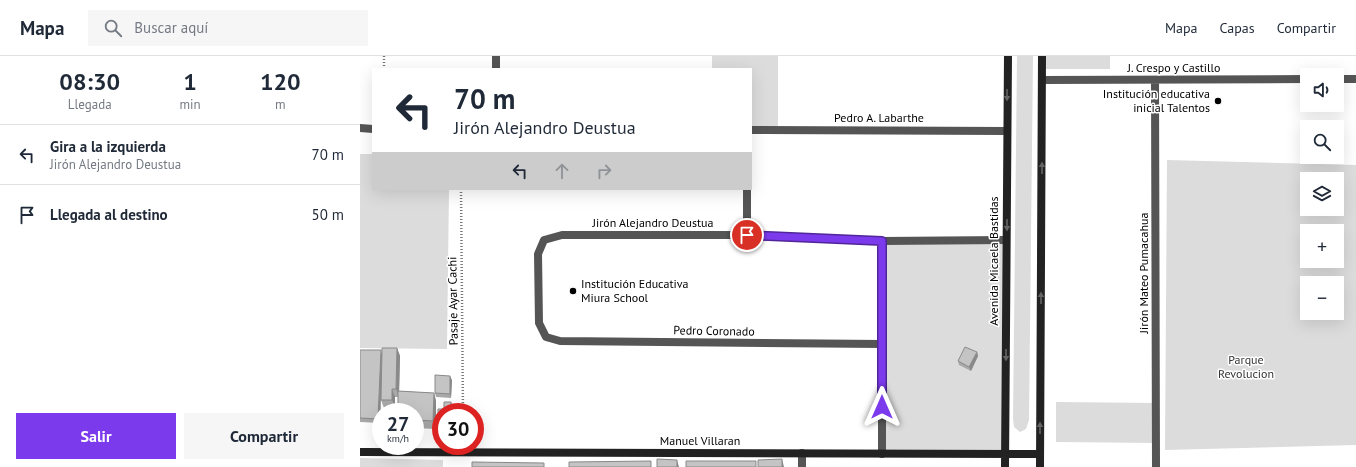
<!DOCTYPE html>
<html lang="es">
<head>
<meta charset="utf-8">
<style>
  body { margin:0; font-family:"PT Sans",sans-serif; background:#f6f6f7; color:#1f2937; height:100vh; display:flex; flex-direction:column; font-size:15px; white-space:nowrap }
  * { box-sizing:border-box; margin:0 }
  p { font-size:13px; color:#747a83 }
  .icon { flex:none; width:22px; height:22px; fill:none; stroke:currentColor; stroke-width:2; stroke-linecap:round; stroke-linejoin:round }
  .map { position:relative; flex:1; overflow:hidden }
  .side { display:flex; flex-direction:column; background:#fff; width:360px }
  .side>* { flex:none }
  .hud { position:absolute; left:12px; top:12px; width:380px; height:122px; border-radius:0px; box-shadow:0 4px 16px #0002; background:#fff; color:#1f2937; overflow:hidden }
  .fabs { position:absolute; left:940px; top:12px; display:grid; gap:8px }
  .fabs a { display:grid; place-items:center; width:44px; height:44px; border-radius:0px; background:#fff; box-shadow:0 4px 16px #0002; font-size:20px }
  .speed { position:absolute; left:12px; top:347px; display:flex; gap:8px; font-size:20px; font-weight:700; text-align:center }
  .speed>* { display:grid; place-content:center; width:52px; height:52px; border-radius:50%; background:#fff; box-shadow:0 4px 16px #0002; line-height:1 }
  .speed small { font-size:10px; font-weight:400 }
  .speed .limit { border:6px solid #d22; background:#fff; color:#111 }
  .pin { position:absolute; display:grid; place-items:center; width:34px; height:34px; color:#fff; margin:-17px; border:2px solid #fff; border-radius:50%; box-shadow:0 1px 4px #0007 }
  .me { position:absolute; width:44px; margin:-22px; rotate:0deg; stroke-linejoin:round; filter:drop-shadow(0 0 3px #0008) }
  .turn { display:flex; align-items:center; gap:14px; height:84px; padding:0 16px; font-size:18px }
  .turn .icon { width:52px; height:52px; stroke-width:2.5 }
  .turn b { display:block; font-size:28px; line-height:34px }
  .lanes { display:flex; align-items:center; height:38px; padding:0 16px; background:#0003; justify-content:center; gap:20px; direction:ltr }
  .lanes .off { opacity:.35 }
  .eta { display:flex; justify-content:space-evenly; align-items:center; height:68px; text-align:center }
  .eta b { font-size:24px; font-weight:700; line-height:28px }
  .cta { display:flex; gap:8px; margin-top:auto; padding:8px 16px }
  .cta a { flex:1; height:46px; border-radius:0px; background:#7c3aed; color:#fff; font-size:16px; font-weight:700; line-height:46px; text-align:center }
  .cta a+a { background:#f6f6f7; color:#1f2937 }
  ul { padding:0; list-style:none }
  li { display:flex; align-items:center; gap:12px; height:60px; padding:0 16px; border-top:1px solid #e0e1e3 }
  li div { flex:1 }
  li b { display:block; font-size:15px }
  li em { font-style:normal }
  header { display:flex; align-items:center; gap:24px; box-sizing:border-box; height:56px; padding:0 20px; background:#fff; border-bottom:1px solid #e0e1e3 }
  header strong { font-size:19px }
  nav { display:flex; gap:22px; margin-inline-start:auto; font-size:14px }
  .search { width:280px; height:36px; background:#f6f6f7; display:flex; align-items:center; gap:10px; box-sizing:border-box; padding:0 14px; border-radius:0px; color:#747a83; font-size:15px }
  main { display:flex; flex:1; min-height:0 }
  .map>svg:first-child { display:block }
</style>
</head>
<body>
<header>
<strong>Mapa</strong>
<div class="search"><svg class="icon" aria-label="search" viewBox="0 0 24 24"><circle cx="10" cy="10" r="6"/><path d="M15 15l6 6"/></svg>Buscar aquí</div>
<nav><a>Mapa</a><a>Capas</a><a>Compartir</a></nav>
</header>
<main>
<section class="side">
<div class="eta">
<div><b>08:30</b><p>Llegada</p></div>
<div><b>1</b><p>min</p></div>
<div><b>120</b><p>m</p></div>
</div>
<ul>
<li><svg class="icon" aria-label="left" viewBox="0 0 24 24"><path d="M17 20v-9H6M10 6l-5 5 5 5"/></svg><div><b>Gira a la izquierda</b><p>Jirón Alejandro Deustua</p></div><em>70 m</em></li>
<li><svg class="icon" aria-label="arrive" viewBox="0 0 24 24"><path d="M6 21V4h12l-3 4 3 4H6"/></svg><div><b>Llegada al destino</b></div><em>50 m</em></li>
</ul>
<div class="cta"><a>Salir</a><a>Compartir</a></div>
</section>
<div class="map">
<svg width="996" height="411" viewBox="0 0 996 411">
  <rect width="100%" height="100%" fill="#fff"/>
  <!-- green -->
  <path fill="#dcdcdc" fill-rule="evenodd" d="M 352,0 L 418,0 L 418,74 L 391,74 L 391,13 L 352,13 Z
    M 657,0 L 673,0 L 669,364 L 666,373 L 660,376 L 654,371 L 653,363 Z
    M 685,0 L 750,0 L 750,13 L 685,13 Z
    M 0,98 L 13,98 L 13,133 L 89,133 L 87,293 L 0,292 Z
    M 807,104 L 996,109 L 996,389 L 805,394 ZM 947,123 L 977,123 L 977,153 L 947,153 ZM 947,175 L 977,175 L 977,205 L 947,205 ZM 947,227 L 977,227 L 977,257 L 947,257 Z
    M 646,184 L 645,398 L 522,398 L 522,185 Z
    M 696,346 L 796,347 L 796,387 L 696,386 Z
    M 0,402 L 83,404 L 83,411 L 0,411 Z"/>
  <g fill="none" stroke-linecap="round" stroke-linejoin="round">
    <!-- path -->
    <path stroke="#777" stroke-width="2.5" stroke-dasharray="1 2" stroke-linecap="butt" d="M 24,13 L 24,0
      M 101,133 L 103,356"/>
    <!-- street -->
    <path stroke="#555" stroke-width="8" d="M 136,13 L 136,0
      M 977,23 L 996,23
      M 682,24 L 947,23
      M 795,24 L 796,411
      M 0,72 L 13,73
      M 391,74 L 647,75
      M 387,133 L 387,179
      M 522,185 L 522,398
      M 522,288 L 200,285 L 186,281 L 179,267 L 178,198 L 184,184 L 202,179 L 387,179 L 522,185 L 646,184
      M 442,411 L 442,397"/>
    <!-- secondary -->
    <path stroke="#222" stroke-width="8" d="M 0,396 L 680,398
      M 645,411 L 648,0
      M 680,411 L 682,0"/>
  </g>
  <!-- wall -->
  <path fill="#a9a9a9" d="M 37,292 L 40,300 L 39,335 L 74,337 L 76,345 L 76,373 L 55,372 L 55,356 L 38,341 L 35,341 L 35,352 L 24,352 L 21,344 L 22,313 L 20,367 L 0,366 L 0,294 L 22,298 Z
    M 617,296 L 618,300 L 611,315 L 599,309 L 598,305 Z
    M 92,324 L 91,342 L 76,341 L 75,337 Z
    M 84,346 L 91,346 L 92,350 L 92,356 L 81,356 L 81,369 L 80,369 L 78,365 L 78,353 L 84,353 Z"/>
  <!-- shaded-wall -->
  <path fill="#898989" d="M 37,292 L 40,300 L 39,341 L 36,333 Z
    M 21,294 L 22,299 L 20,367 L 18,363 Z
    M 617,296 L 618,300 L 611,315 L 609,311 Z
    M 90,320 L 92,324 L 91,342 L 90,338 Z
    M 32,333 L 35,341 L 35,352 L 32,344 Z
    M 74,337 L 76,345 L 76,373 L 73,365 Z
    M 91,346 L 92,350 L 92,356 L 91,356 Z
    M 422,403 L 424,411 L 422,411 Z
    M 317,404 L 319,411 L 317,411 Z"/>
  <!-- building -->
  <path fill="#c4c4c4" stroke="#898989" d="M 605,291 L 617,296 L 609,311 L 598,305 Z
    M 22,292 L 37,292 L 36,333 L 32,333 L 32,344 L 21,344 Z
    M 0,294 L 21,294 L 18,363 L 0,362 Z
    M 75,319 L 90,320 L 90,338 L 75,337 Z
    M 38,335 L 74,337 L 73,365 L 55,364 L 55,356 L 38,356 Z
    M 84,346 L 91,346 L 91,356 L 81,356 L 81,365 L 78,365 L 78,353 L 84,353 Z
    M 297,403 L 317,404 L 317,411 L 297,411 Z
    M 422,403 L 422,411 L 398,411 L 398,404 Z
    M 291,405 L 291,411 L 209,411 L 209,406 Z
    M 326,405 L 396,405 L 396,411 L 326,411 Z
    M 112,406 L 184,407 L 184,411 L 112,411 Z"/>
  <!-- one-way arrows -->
  <defs><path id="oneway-solid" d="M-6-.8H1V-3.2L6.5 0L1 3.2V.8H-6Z"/></defs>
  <g fill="#646464">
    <use href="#oneway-solid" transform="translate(647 39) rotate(90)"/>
    <use href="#oneway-solid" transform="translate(682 112) rotate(-90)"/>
    <use href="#oneway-solid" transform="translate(647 169) rotate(90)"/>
    <use href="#oneway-solid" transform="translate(681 242) rotate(-90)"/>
    <use href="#oneway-solid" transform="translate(646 299) rotate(90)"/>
    <use href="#oneway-solid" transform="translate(680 372) rotate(-90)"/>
  </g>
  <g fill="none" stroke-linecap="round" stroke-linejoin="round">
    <!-- route casing -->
    <g stroke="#51269a" stroke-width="10">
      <path id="route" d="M 387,179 L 522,185 L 522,351"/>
    </g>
    <!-- route -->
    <use href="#route" stroke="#7c3aed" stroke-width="7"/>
  </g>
  <!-- markers -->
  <g fill="#000" stroke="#fff" stroke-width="1.5">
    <circle cx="858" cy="45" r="4"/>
    <circle cx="213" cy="235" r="4"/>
  </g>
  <g text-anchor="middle" stroke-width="3" stroke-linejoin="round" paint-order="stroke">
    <!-- street labels -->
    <g font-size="12" fill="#000" stroke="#fff">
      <text x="814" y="16">J. Crespo y Castillo</text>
      <text x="519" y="66">Pedro A. Labarthe</text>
      <text x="293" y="171">Jirón Alejandro Deustua</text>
      <text transform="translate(634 205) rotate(-90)" y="4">Avenida Micaela Bastidas</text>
      <text transform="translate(784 217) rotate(-90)" y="4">Jirón Mateo Pumacahua</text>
      <text transform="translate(93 245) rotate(-91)" y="4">Pasaje Ayar Cachi</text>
      <text transform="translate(354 275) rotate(1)" y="4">Pedro Coronado</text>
      <text x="340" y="389">Manuel Villaran</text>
    </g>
    <!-- poi labels -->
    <g font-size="12" fill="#000" stroke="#fff" text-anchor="end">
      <text x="850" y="42">Institución educativa<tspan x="850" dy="14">inicial Talentos</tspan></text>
      <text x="221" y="232" text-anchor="start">Institución Educativa<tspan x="221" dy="14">Miura School</tspan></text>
    </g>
    <!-- park labels -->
    <g font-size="12" fill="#333" stroke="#fff">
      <text x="886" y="308">Parque<tspan x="886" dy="14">Revolucion</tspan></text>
    </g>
  </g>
</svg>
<div class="fabs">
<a><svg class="icon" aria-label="sound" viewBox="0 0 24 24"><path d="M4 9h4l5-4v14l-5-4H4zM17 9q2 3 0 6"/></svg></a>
<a><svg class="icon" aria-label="search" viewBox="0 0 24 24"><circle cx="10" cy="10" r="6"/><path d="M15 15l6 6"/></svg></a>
<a><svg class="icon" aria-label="layers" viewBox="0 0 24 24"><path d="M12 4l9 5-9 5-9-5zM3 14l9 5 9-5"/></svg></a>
<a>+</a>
<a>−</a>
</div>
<div class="speed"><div>27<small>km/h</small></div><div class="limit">30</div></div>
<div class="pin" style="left:387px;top:179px;background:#d93025"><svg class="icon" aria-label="arrive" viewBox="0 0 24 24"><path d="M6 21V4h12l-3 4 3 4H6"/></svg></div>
<svg class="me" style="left:522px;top:351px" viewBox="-20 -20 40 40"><path d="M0-17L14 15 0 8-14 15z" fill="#7c3aed" stroke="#fff" stroke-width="4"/></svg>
<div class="hud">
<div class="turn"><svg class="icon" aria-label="left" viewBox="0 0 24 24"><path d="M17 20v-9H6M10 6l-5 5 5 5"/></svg><div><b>70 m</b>Jirón Alejandro Deustua</div></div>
<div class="lanes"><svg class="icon" aria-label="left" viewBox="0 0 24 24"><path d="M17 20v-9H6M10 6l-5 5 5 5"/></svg><svg class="icon off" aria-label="ahead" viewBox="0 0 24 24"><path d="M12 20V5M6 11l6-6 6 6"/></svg><svg class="icon off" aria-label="right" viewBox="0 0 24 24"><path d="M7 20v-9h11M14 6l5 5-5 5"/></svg></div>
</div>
</div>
</main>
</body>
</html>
